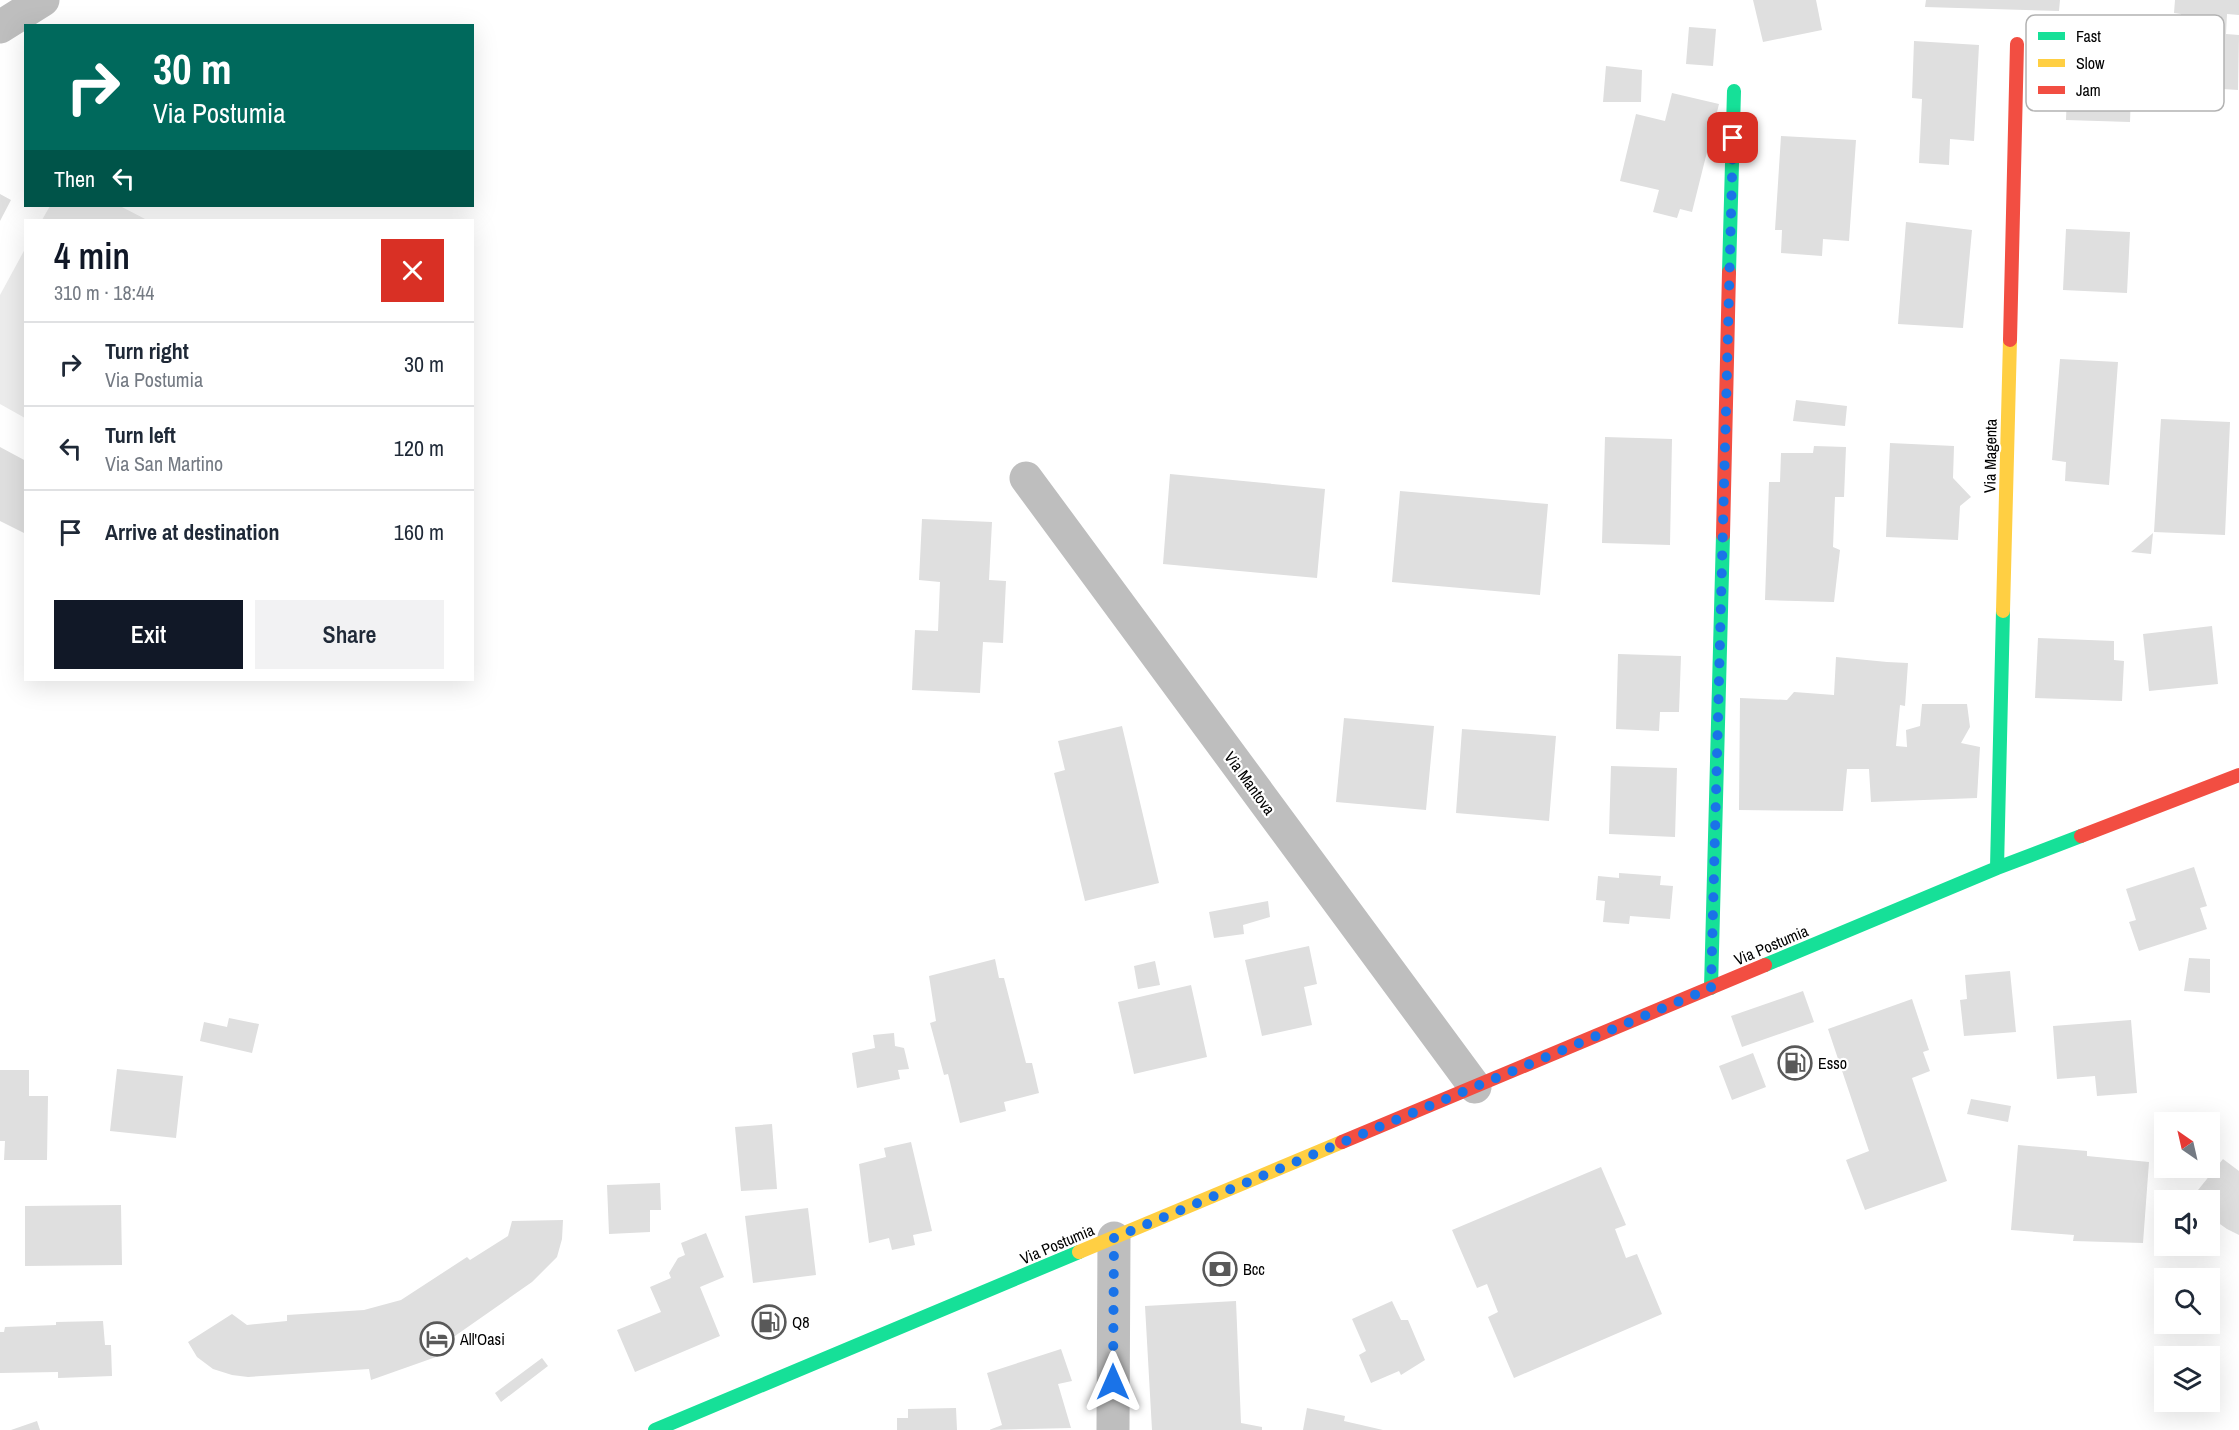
<!DOCTYPE html>
<html lang="en">
<head>
<meta charset="utf-8">
<style>
  body { margin:0; font-family:"Archivo Narrow",sans-serif; background:#f2f2f3; color:#1f2937; height:100vh; display:flex; flex-direction:column; font-size:22px; white-space:nowrap }
  * { box-sizing:border-box; margin:0 }
  p { font-size:20px; color:#747a83 }
  .icon { flex:none; width:33px; height:33px; fill:none; stroke:currentColor; stroke-width:2; stroke-linecap:round; stroke-linejoin:round }
  .map { position:relative; flex:1; overflow:hidden }
  .drawer { position:absolute; left:24px; top:219px; width:450px; height:462px; display:flex; flex-direction:column; background:#fff; border-radius:0px; box-shadow:0 6px 24px #0002 }
  .drawer>* { flex:none }
  .guide { position:absolute; left:24px; top:24px; width:450px; height:183px; border-radius:0px; box-shadow:0 6px 24px #0002; background:#00695c; color:#fff; overflow:hidden }
  .needle { width:39px; rotate:326deg }
  .buttons { position:absolute; left:2154px; top:1112px; display:grid; gap:12px }
  .buttons a { display:grid; place-items:center; width:66px; height:66px; border-radius:0px; background:#fff; box-shadow:0 6px 24px #0002; font-size:30px }
  .pin { position:absolute; display:grid; place-items:center; width:51px; height:51px; color:#fff; margin:-26px; border-radius:12px; box-shadow:0 3px 9px #0006 }
  .me { position:absolute; width:66px; margin:-33px; rotate:0deg; stroke-linejoin:round; filter:drop-shadow(0 0 4px #0008) }
  .turn { display:flex; align-items:center; gap:21px; height:126px; padding:0 30px; font-size:27px }
  .turn .icon { width:78px; height:78px; stroke-width:2.5 }
  .turn b { display:block; font-size:42px; line-height:51px }
  .then { display:flex; align-items:center; height:57px; padding:0 30px; background:#0003; gap:12px; font-size:22px }
  .round { display:grid; place-items:center; flex:none; width:63px; height:63px; border-radius:0px; background:#f2f2f3 }
  .head { display:flex; align-items:center; justify-content:space-between; height:102px; padding:0 30px }
  h1 { font-size:36px; font-weight:600; line-height:45px; color:#111827 }
  .primary-button { display:flex; gap:12px; margin-top:auto; padding:12px 30px }
  .primary-button a { flex:1; height:69px; border-radius:0px; background:#111827; color:#fff; font-size:24px; font-weight:600; line-height:69px; text-align:center }
  .primary-button a+a { background:#f2f2f3; color:#1f2937 }
  ul { padding:0; list-style:none }
  li { display:flex; align-items:center; gap:18px; height:84px; padding:0 30px; border-top:2px solid #e0e1e3 }
  li div { flex:1 }
  li b { display:block; font-size:22px }
  li em { font-style:normal }
  .map>svg:first-child { display:block }
</style>
</head>
<body>
<div class="map">
<svg width="2239" height="1430" viewBox="0 0 2239 1430">
  <rect width="100%" height="100%" fill="#fff"/>
  <!-- green -->
  <path fill="#ececec" d="M 50,206 L 120,206 L 147,220 L 42,220 Z
    M 25,249 L 26,418 L 25,418 L 0,404 L 0,295 Z"/>
  <!-- building -->
  <path fill="#dfdfdf" d="M 1753,0 L 1816,0 L 1822,30 L 1763,42 Z
    M 1926,0 L 2060,0 L 2059,11 L 1925,7 Z
    M 2175,0 L 2239,0 L 2239,15 L 2227,14 L 2226,34 L 2239,35 L 2238,90 L 2177,86 L 2181,14 L 2174,13 Z
    M 1689,27 L 1716,29 L 1713,66 L 1686,64 Z
    M 1914,41 L 1979,45 L 1974,141 L 1950,139 L 1949,165 L 1919,163 L 1922,99 L 1912,98 Z
    M 2068,60 L 2132,63 L 2130,122 L 2066,120 Z
    M 1606,66 L 1642,70 L 1641,102 L 1603,102 Z
    M 1672,93 L 1719,104 L 1692,212 L 1680,209 L 1677,218 L 1653,212 L 1659,190 L 1620,181 L 1636,114 L 1665,121 Z
    M 1781,136 L 1856,140 L 1849,241 L 1823,239 L 1822,256 L 1781,253 L 1782,230 L 1775,230 Z
    M 0,194 L 11,200 L 0,221 Z
    M 1906,222 L 1972,230 L 1963,328 L 1898,324 Z
    M 2066,229 L 2130,232 L 2127,293 L 2063,290 Z
    M 2060,359 L 2118,362 L 2109,485 L 2065,481 L 2066,462 L 2052,460 Z
    M 1796,400 L 1847,406 L 1845,426 L 1793,421 Z
    M 2161,419 L 2230,422 L 2225,535 L 2154,532 Z
    M 1605,437 L 1672,439 L 1670,545 L 1602,543 Z
    M 1890,443 L 1954,446 L 1953,478 L 1971,497 L 1960,506 L 1958,540 L 1886,537 Z
    M 1814,446 L 1846,447 L 1844,497 L 1835,497 L 1833,547 L 1840,550 L 1834,602 L 1765,600 L 1769,482 L 1780,482 L 1781,453 L 1813,453 Z
    M 0,447 L 26,461 L 26,534 L 0,521 Z
    M 1170,474 L 1325,489 L 1317,578 L 1163,564 Z
    M 1400,491 L 1548,504 L 1540,595 L 1392,582 Z
    M 922,519 L 992,522 L 989,580 L 1006,581 L 1003,643 L 983,642 L 980,693 L 912,690 L 915,630 L 938,631 L 940,582 L 919,580 Z
    M 2153,533 L 2151,554 L 2131,552 Z
    M 2212,626 L 2218,684 L 2149,691 L 2143,634 Z
    M 2038,638 L 2114,641 L 2114,660 L 2124,661 L 2122,701 L 2035,698 Z
    M 1618,654 L 1681,656 L 1679,712 L 1660,712 L 1659,731 L 1616,729 Z
    M 1836,657 L 1887,662 L 1908,663 L 1905,706 L 1900,705 L 1896,746 L 1907,747 L 1906,730 L 1920,726 L 1922,704 L 1967,704 L 1970,727 L 1961,743 L 1980,747 L 1977,798 L 1871,802 L 1869,769 L 1847,769 L 1843,811 L 1739,810 L 1740,698 L 1787,700 L 1794,692 L 1834,695 Z
    M 1344,718 L 1434,726 L 1426,810 L 1336,802 Z
    M 1122,726 L 1159,883 L 1085,901 L 1054,773 L 1065,770 L 1058,741 Z
    M 1462,729 L 1556,736 L 1549,821 L 1456,813 Z
    M 1611,766 L 1677,768 L 1675,837 L 1609,834 Z
    M 2194,867 L 2207,906 L 2200,908 L 2207,929 L 2139,951 L 2129,922 L 2136,920 L 2126,889 Z
    M 1619,873 L 1661,876 L 1660,885 L 1673,886 L 1670,919 L 1630,916 L 1629,924 L 1603,922 L 1605,901 L 1596,900 L 1598,876 L 1619,878 Z
    M 1268,901 L 1270,917 L 1243,925 L 1244,934 L 1214,938 L 1209,912 Z
    M 1309,946 L 1317,984 L 1304,987 L 1312,1025 L 1262,1036 L 1245,960 Z
    M 2189,958 L 2210,959 L 2210,993 L 2184,991 Z
    M 995,959 L 999,978 L 1004,978 L 1026,1063 L 1032,1063 L 1039,1093 L 1004,1102 L 1006,1111 L 960,1123 L 948,1074 L 944,1075 L 930,1023 L 936,1021 L 929,976 Z
    M 1155,961 L 1160,985 L 1138,989 L 1134,966 Z
    M 2010,971 L 2016,1032 L 1964,1036 L 1960,1000 L 1967,999 L 1965,975 Z
    M 1191,985 L 1207,1057 L 1134,1074 L 1118,1002 Z
    M 1803,991 L 1814,1022 L 1742,1047 L 1731,1016 Z
    M 1912,999 L 1929,1050 L 1923,1052 L 1930,1071 L 1912,1078 L 1947,1181 L 1865,1210 L 1846,1160 L 1869,1151 L 1828,1029 Z
    M 229,1018 L 259,1024 L 252,1053 L 200,1041 L 204,1022 L 227,1027 Z
    M 2131,1020 L 2137,1093 L 2097,1096 L 2095,1076 L 2057,1079 L 2053,1026 Z
    M 894,1033 L 895,1046 L 904,1048 L 909,1069 L 898,1070 L 900,1079 L 857,1088 L 852,1053 L 875,1048 L 873,1035 Z
    M 1753,1053 L 1766,1087 L 1732,1100 L 1719,1066 Z
    M 117,1069 L 183,1076 L 176,1138 L 110,1131 Z
    M 0,1070 L 29,1070 L 29,1096 L 48,1096 L 47,1160 L 4,1160 L 5,1141 L 0,1141 Z
    M 1971,1099 L 2011,1106 L 2008,1122 L 1967,1114 Z
    M 772,1124 L 777,1189 L 741,1191 L 735,1127 Z
    M 911,1142 L 932,1231 L 913,1235 L 915,1245 L 892,1250 L 889,1238 L 869,1243 L 859,1164 L 886,1157 L 884,1148 Z
    M 2018,1145 L 2087,1151 L 2087,1156 L 2149,1162 L 2143,1243 L 2073,1241 L 2074,1235 L 2011,1230 Z
    M 2223,1159 L 2239,1171 L 2239,1235 L 2227,1229 L 2210,1217 L 2210,1200 L 2190,1200 Z
    M 1601,1167 L 1626,1225 L 1615,1229 L 1626,1258 L 1637,1254 L 1662,1314 L 1514,1378 L 1488,1317 L 1498,1312 L 1487,1284 L 1477,1288 L 1452,1230 Z
    M 660,1183 L 661,1210 L 650,1210 L 650,1232 L 609,1234 L 607,1185 Z
    M 121,1205 L 122,1265 L 25,1266 L 25,1206 Z
    M 808,1208 L 816,1275 L 753,1283 L 745,1216 Z
    M 563,1220 L 562,1239 L 557,1257 L 532,1282 L 432,1352 L 436,1357 L 371,1380 L 369,1369 L 248,1377 L 232,1375 L 213,1369 L 197,1357 L 188,1342 L 232,1314 L 247,1325 L 287,1321 L 287,1315 L 364,1310 L 401,1300 L 467,1257 L 470,1260 L 508,1236 L 512,1221 Z
    M 706,1233 L 724,1277 L 700,1287 L 720,1336 L 635,1372 L 617,1330 L 661,1312 L 650,1287 L 671,1278 L 669,1273 L 678,1258 L 685,1255 L 681,1243 Z
    M 1236,1301 L 1241,1423 L 1262,1427 L 1262,1430 L 1152,1430 L 1145,1306 Z
    M 1392,1301 L 1401,1320 L 1408,1320 L 1425,1360 L 1401,1375 L 1399,1371 L 1371,1383 L 1359,1355 L 1366,1351 L 1352,1319 Z
    M 103,1321 L 105,1345 L 111,1345 L 112,1376 L 58,1378 L 58,1372 L 0,1373 L 0,1332 L 4,1332 L 5,1327 L 56,1325 L 56,1322 Z
    M 1061,1349 L 1072,1381 L 1058,1384 L 1071,1428 L 989,1430 L 1002,1425 L 987,1373 Z
    M 542,1358 L 548,1366 L 501,1402 L 495,1393 Z
    M 956,1408 L 957,1430 L 897,1430 L 897,1418 L 908,1418 L 908,1409 Z
    M 1307,1408 L 1345,1416 L 1344,1421 L 1383,1430 L 1303,1430 Z
    M 37,1421 L 40,1430 L 11,1430 Z"/>
  <g fill="none" stroke-linecap="round" stroke-linejoin="round">
    <!-- street -->
    <path stroke="#bebebe" stroke-width="33" d="M 0,27 L 43,0
      M 1026,478 L 1475,1087
      M 1113,1430 L 1114,1238"/>
    <!-- fast -->
    <path stroke="#16e098" stroke-width="14" d="M 1729,272 L 1734,91
      M 1997,868 L 2003,611
      M 1765,965 L 1997,868 L 2081,836
      M 1711,988 L 1723,535
      M 655,1430 L 1079,1252"/>
    <!-- slow -->
    <path stroke="#ffcf43" stroke-width="14" d="M 2003,611 L 2010,340
      M 1079,1252 L 1342,1142"/>
    <!-- jam -->
    <path stroke="#f24e42" stroke-width="14" d="M 2010,340 L 2017,44
      M 1723,535 L 1729,272
      M 2081,836 L 2239,775
      M 1342,1142 L 1765,965"/>
  </g>
  <g fill="none" stroke-linecap="round" stroke-linejoin="round">
    <!-- route -->
    <path stroke="#1a73e8" stroke-width="10" stroke-dasharray="0 18" d="M 1113,1382 L 1114,1238 L 1711,988 L 1733,138"/>
  </g>
  <!-- icons -->
  <defs>
    <g id="fuel-ring" transform="scale(1.725)"><circle r="9.5" fill="#fff" stroke="#595959" stroke-width="1.5"/><path d="M-5.5-6h7V0h2V4h1.3V-2.5L3-4.5l.8-.8L6-3V5H2.5V1h-1V6h-7ZM-4.2-4.7v3.2H.2V-4.7Z" fill="#595959"/></g>
    <g id="bank-ring" transform="scale(1.725)"><circle r="9.5" fill="#fff" stroke="#595959" stroke-width="1.5"/><path d="M-6-4H6V4H-6ZM0-2.3a2.3 2.3 0 1 0 0 4.6a2.3 2.3 0 1 0 0-4.6Z" fill="#595959"/></g>
    <g id="hotel-ring" transform="scale(1.725)"><circle r="9.5" fill="#fff" stroke="#595959" stroke-width="1.5"/><path d="M-6-4.5h1.5V1H6V5H4.5V3h-9V5H-6ZM-4 0a1.8 1.8 0 1 1 3.6 0ZM.5 0V-2.5h3Q6-2.5 6 0Z" fill="#595959"/></g>
  </defs>
  <g fill-rule="evenodd">
    <use href="#fuel-ring" x="1795" y="1063"/>
    <use href="#bank-ring" x="1220" y="1269"/>
    <use href="#fuel-ring" x="769" y="1322"/>
    <use href="#hotel-ring" x="437" y="1339"/>
  </g>
  <g text-anchor="middle" stroke-width="4.5" stroke-linejoin="round" paint-order="stroke">
    <!-- street labels -->
    <g font-size="16" fill="#000" stroke="#fff">
      <text transform="translate(1990 456) rotate(-89)" y="6">Via Magenta</text>
      <text transform="translate(1250 783) rotate(54)" y="6">Via Mantova</text>
      <text transform="translate(1771 945) rotate(-23)" y="6">Via Postumia</text>
      <text transform="translate(1057 1244) rotate(-23)" y="6">Via Postumia</text>
    </g>
    <!-- poi labels -->
    <g font-size="16" fill="#000" stroke="#fff" text-anchor="start">
      <text x="1818" y="1069">Esso</text>
      <text x="1243" y="1275">Bcc</text>
      <text x="792" y="1328">Q8</text>
      <text x="460" y="1345">All'Oasi</text>
    </g>
  </g>
  <!-- legend -->
  <rect x="2026" y="15" width="198" height="96" rx="9" fill="#fff" stroke="#b2b2b2" stroke-width="1.5"/>
  <rect x="2038" y="32" width="27" height="8" fill="#16e098"/>
  <rect x="2038" y="59" width="27" height="8" fill="#ffcf43"/>
  <rect x="2038" y="86" width="27" height="8" fill="#f24e42"/>
  <g font-size="16" fill="#000">
    <text x="2076" y="42">Fast</text>
    <text x="2076" y="69">Slow</text>
    <text x="2076" y="96">Jam</text>
  </g>
</svg>
<div class="buttons">
<a><svg class="needle" viewBox="-14 -14 28 28"><path d="M0-13l5 13h-10z" fill="#e53935"/><path d="M0 13l5-13h-10z" fill="#747a83"/></svg></a>
<a><svg class="icon" aria-label="sound" viewBox="0 0 24 24"><path d="M4 9h4l5-4v14l-5-4H4zM17 9q2 3 0 6"/></svg></a>
<a><svg class="icon" aria-label="search" viewBox="0 0 24 24"><circle cx="10" cy="10" r="6"/><path d="M15 15l6 6"/></svg></a>
<a><svg class="icon" aria-label="layers" viewBox="0 0 24 24"><path d="M12 4l9 5-9 5-9-5zM3 14l9 5 9-5"/></svg></a>
</div>
<div class="pin" style="left:1733px;top:138px;background:#d93025"><svg class="icon" aria-label="arrive" viewBox="0 0 24 24"><path d="M6 21V4h12l-3 4 3 4H6"/></svg></div>
<svg class="me" style="left:1113px;top:1382px" viewBox="-20 -20 40 40"><path d="M0-17L14 15 0 8-14 15z" fill="#1a73e8" stroke="#fff" stroke-width="4"/></svg>
<div class="guide">
<div class="turn"><svg class="icon" aria-label="right" viewBox="0 0 24 24"><path d="M7 20v-9h11M14 6l5 5-5 5"/></svg><div><b>30 m</b>Via Postumia</div></div>
<div class="then">Then<svg class="icon" aria-label="left" viewBox="0 0 24 24"><path d="M17 20v-9H6M10 6l-5 5 5 5"/></svg></div>
</div>
<section class="drawer">
<div class="head"><div><h1>4 min</h1><p>310 m · 18:44</p></div><a class="round" style="background:#d93025;color:#fff"><svg class="icon" aria-label="close" viewBox="0 0 24 24"><path d="M6 6l12 12M18 6L6 18"/></svg></a></div>
<ul>
<li><svg class="icon" aria-label="right" viewBox="0 0 24 24"><path d="M7 20v-9h11M14 6l5 5-5 5"/></svg><div><b>Turn right</b><p>Via Postumia</p></div><em>30 m</em></li>
<li><svg class="icon" aria-label="left" viewBox="0 0 24 24"><path d="M17 20v-9H6M10 6l-5 5 5 5"/></svg><div><b>Turn left</b><p>Via San Martino</p></div><em>120 m</em></li>
<li><svg class="icon" aria-label="arrive" viewBox="0 0 24 24"><path d="M6 21V4h12l-3 4 3 4H6"/></svg><div><b>Arrive at destination</b></div><em>160 m</em></li>
</ul>
<div class="primary-button"><a>Exit</a><a>Share</a></div>
</section>
</div>
</body>
</html>
